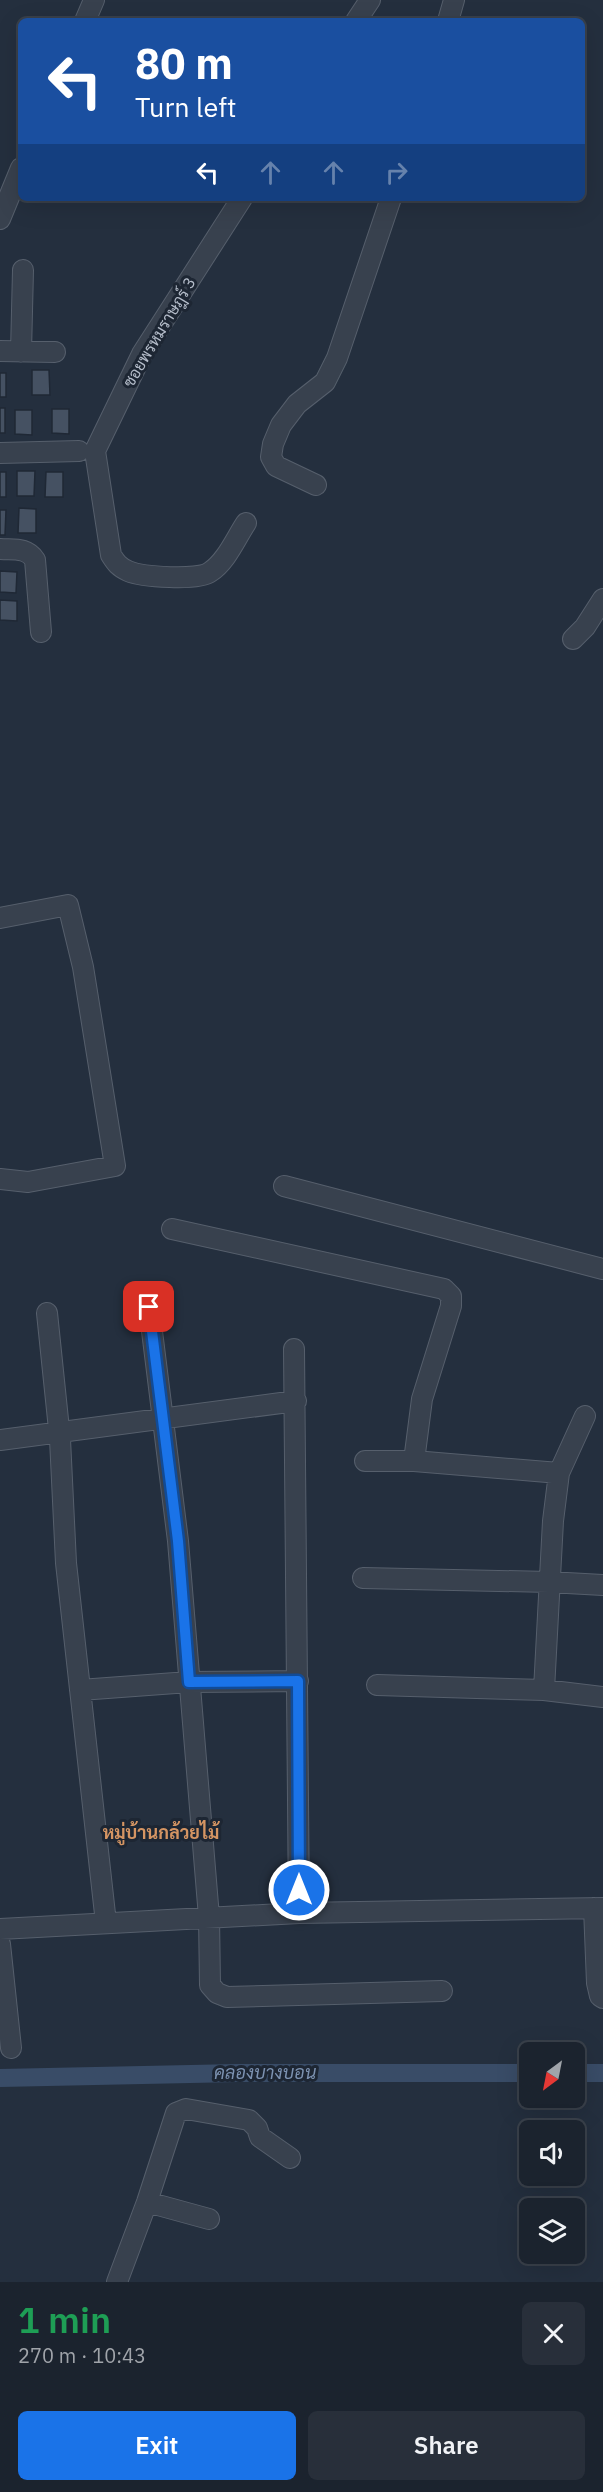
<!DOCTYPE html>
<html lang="en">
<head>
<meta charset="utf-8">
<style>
  body { margin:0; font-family:"IBM Plex Sans",Sarabun,sans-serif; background:#282f3a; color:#f1f3f6; height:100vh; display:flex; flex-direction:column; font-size:22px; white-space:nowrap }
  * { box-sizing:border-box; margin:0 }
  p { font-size:20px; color:#a0a4aa }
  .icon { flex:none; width:33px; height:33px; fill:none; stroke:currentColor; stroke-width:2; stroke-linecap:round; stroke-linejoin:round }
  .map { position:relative; height:2282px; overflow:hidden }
  .details { display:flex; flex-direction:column; background:#1b232e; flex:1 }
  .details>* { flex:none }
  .hud { position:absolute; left:18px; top:18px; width:567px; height:183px; border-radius:9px; box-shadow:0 6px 24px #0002,0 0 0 2px #39404a; background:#1a4fa0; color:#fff; overflow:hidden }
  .needle { width:39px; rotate:212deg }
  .fabs { position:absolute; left:519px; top:2042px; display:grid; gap:12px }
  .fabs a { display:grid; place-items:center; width:66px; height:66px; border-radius:9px; background:#1b232e; box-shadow:0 6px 24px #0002,0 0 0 2px #39404a; font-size:30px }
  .pin { position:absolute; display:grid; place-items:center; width:51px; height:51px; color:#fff; margin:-26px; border-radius:12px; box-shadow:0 3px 9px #0006 }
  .me { position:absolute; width:66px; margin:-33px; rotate:0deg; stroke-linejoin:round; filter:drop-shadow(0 0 4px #0008) }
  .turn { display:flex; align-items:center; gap:21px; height:126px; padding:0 18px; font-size:27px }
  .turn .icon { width:78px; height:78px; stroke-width:2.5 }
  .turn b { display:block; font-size:42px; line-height:51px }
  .lanes { display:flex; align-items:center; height:57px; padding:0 18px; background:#0003; justify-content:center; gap:30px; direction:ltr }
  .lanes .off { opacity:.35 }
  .round { display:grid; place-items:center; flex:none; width:63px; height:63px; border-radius:9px; background:#282f3a }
  .head { display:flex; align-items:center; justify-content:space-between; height:102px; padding:0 18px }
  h1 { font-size:36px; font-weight:600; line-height:45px; color:#1e9e55 }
  .primary-button { display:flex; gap:12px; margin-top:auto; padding:12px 18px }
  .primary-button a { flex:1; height:69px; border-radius:9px; background:#1a73e8; color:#fff; font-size:24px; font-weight:600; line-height:69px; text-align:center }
  .primary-button a+a { background:#282f3a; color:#f1f3f6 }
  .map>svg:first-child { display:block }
</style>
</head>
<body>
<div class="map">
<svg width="603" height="2282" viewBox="0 0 603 2282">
  <rect width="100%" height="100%" fill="#242f3e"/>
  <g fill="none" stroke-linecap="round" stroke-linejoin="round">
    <!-- canal -->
    <path stroke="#394c67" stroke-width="18" d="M 574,2073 L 603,2073
      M 0,2078 L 238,2073 L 530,2073"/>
  </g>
  <!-- building -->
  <path fill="#455162" stroke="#1f2835" stroke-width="1.5" d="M 32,370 L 49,370 L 50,395 L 32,395 Z
    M 0,373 L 6,373 L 6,397 L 0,397 Z
    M 0,408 L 5,408 L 5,433 L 0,433 Z
    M 52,409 L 69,409 L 69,434 L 52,433 Z
    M 15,410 L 32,410 L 32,435 L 15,434 Z
    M 17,471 L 35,471 L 34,496 L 17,496 Z
    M 0,472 L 6,472 L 6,497 L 0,497 Z
    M 46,472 L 63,472 L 63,497 L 45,497 Z
    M 19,508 L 36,509 L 36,533 L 18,533 Z
    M 0,510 L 6,510 L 5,535 L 0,535 Z
    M 0,571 L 17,572 L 16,593 L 0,592 Z
    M 0,600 L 17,601 L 17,621 L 0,620 Z"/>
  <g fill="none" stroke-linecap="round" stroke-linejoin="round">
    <!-- street casing -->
    <g stroke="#565f6c" stroke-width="22">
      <path id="street" d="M 85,21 L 94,0
        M 356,21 L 370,0
        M 448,21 L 454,0
        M 242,198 L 142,354 L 95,451 L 111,555 C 116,563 119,567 128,571 C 142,577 198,581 210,572 C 226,562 236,538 246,523
        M 0,219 L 21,168
        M 0,351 L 55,352
        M 21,352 L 23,270
        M 0,453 L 79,451
        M 316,485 L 276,466 L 271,457 L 273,444 L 281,425 L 297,404 L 325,382 L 337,358 L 391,198
        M 0,549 C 14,550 27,547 35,560 L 41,632
        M 573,639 L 585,627 L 603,599
        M 0,918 L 68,905 L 83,967 L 115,1166 L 28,1182 L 0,1179
        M 284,1186 L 603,1269
        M 172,1229 L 444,1289 L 451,1296 L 451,1306 L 422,1399 L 414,1461
        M 149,1307 L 178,1541 L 209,1917 L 210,1985 L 217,1993 L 227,1997 L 442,1991
        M 47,1313 L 60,1439 L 66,1563 L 106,1923
        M 294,1349 L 299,1913
        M 0,1440 L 296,1401
        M 365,1461 L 414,1461 L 559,1473
        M 363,1578 L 549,1582 L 603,1585
        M 377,1685 L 544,1690 L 603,1697
        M 80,1690 L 189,1682 L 298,1681
        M 544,1690 L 553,1521 L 559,1473 L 585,1416
        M 594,1908 L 597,1983 L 600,1996 L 603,1998
        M 0,1929 L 299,1913 L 603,1908
        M 0,1944 L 11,2048
        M 147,2202 L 209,2219
        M 117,2282 L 147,2202 L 176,2113 L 186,2109 L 249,2120 L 257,2128 L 260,2137 L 290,2158"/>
    </g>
    <!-- street -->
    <use href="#street" stroke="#38414e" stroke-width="20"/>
  </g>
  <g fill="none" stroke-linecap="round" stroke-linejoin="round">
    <!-- route casing -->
    <g stroke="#114b97" stroke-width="15">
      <path id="route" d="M 149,1307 L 178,1541 L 189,1682 L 298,1681 L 299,1890"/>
    </g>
    <!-- route -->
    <use href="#route" stroke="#1a73e8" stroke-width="10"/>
  </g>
  <g text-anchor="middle" stroke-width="6" stroke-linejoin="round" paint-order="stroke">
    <!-- street labels -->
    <g font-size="16" fill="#b4bcc9" stroke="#1d2633">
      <text transform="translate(159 332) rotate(-59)" y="6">ซอยพรหมราษฎร์ 3</text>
    </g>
    <!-- neighbourhood labels -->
    <g font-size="18" font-weight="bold" fill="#d59563" stroke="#1d2633">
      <text x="161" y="1839">หมู่บ้านกล้วยไม้</text>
    </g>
    <!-- water labels -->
    <g font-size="18" font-style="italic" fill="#7c92b1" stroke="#1d2633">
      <text x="265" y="2079">คลองบางบอน</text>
    </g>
  </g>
</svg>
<div class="fabs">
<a><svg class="needle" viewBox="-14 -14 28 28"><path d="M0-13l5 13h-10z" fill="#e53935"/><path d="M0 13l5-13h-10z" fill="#a0a4aa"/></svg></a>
<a><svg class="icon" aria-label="sound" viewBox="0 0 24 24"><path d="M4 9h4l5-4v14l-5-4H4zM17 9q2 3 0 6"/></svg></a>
<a><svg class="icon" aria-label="layers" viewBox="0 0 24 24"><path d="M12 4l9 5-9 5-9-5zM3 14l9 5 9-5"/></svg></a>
</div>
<div class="pin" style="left:149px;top:1307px;background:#d93025"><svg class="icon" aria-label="arrive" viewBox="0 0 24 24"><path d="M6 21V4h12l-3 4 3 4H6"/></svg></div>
<svg class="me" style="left:299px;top:1890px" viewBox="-20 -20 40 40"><circle r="17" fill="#1a73e8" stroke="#fff" stroke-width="3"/><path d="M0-11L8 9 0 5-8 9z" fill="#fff"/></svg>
<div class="hud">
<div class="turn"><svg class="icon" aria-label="left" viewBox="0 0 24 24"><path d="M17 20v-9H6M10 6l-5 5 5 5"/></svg><div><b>80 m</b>Turn left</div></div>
<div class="lanes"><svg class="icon" aria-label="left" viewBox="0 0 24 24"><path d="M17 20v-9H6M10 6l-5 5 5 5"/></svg><svg class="icon off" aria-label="ahead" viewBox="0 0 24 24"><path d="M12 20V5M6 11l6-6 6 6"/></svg><svg class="icon off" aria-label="ahead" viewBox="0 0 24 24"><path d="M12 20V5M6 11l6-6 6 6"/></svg><svg class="icon off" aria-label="right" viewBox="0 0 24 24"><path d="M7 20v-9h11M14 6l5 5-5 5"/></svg></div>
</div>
</div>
<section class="details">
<div class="head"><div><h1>1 min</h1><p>270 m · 10:43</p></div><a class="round"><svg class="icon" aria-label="close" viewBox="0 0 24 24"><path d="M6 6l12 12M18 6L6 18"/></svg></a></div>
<div class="primary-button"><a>Exit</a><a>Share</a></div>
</section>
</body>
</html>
